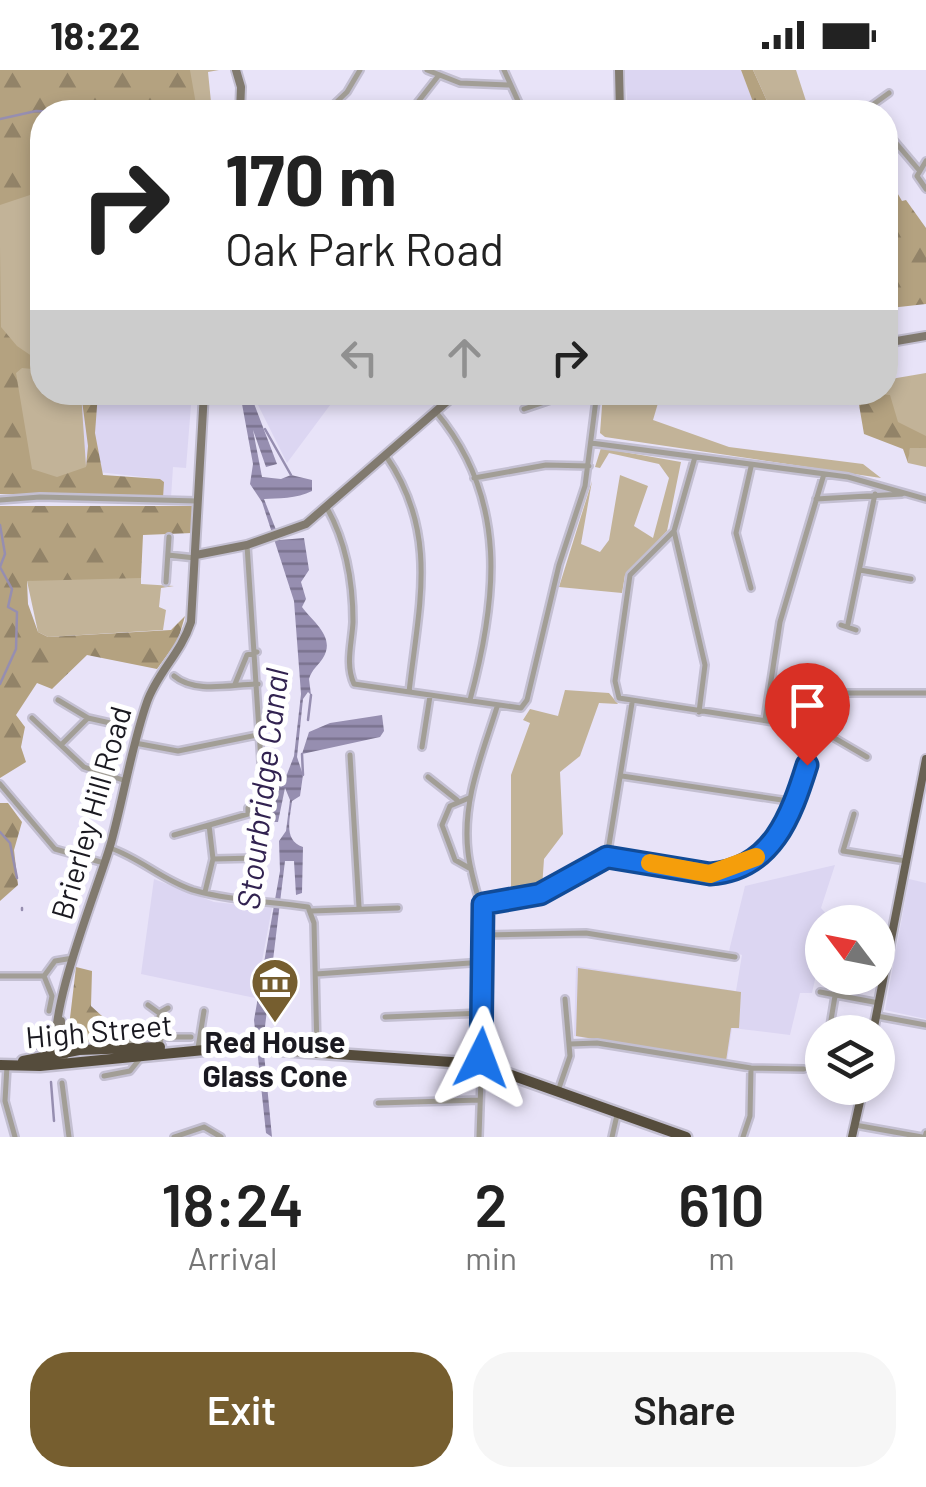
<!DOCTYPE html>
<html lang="en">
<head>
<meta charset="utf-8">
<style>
  body { margin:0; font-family:Barlow,sans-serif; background:#f6f6f6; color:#222; height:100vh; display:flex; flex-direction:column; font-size:38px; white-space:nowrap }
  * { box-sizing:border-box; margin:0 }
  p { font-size:32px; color:#767676 }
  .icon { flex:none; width:55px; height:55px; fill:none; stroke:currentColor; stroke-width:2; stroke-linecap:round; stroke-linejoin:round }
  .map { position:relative; height:1067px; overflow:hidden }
  .details { display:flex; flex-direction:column; background:#fff; flex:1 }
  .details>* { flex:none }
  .top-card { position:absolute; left:30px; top:30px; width:868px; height:305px; border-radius:40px; box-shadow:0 5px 15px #0003; background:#fff; color:#222; overflow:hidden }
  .needle { width:65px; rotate:302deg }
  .controls { position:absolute; left:805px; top:835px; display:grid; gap:20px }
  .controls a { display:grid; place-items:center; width:90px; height:90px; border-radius:50%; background:#fff; box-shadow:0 5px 15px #0003; font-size:50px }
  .pin { position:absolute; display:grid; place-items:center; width:85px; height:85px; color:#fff; margin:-102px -42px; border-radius:50% 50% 50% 0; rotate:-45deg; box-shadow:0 0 10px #0007 }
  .pin .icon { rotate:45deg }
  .me { position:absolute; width:110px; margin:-55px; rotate:3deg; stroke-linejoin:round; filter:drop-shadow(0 0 8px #0008) }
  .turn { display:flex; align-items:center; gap:35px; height:210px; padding:0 30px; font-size:45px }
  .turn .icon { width:130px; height:130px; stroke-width:2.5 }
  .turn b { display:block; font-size:70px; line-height:85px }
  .lanes { display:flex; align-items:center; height:95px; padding:0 30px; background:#0003; justify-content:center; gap:50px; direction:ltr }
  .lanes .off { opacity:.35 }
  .eta { display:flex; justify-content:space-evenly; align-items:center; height:170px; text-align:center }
  .eta b { font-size:60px; font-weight:600; line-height:70px }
  .action { display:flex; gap:20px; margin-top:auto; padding:20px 30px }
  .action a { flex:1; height:115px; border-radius:40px; background:#765e2f; color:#fff; font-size:40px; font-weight:600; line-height:115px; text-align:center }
  .action a+a { background:#f6f6f6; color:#222 }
  .status { display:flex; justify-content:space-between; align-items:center; height:70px; padding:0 50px; background:#fff; direction:ltr }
  .status svg { height:28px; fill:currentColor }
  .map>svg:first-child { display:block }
</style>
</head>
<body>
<div class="status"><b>18:22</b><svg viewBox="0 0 49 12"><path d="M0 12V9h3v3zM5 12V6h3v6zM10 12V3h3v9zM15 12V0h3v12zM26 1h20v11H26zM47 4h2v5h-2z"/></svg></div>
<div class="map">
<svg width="926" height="1067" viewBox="0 0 926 1067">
  <defs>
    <pattern id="forest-firs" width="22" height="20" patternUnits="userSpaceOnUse" patternTransform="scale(2.5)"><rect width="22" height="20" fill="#b4a280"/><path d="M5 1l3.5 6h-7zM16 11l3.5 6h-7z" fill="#928368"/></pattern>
    <pattern id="water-rules" width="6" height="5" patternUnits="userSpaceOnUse" patternTransform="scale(2.5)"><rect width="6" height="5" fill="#968eb0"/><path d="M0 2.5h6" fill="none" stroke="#7a738f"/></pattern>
  </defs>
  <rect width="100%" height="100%" fill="#e8e3f8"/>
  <!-- built -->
  <path fill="#dcd6f2" d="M 625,0 L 741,0 L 757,42 L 628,42 Z
    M 42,322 L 192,323 L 186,398 L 173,397 L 171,428 L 163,428 L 160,409 L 81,400 Z
    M 252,323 L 339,323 L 287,393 Z
    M 835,795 L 821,838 L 830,848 L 822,852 L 822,878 L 812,923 L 800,923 L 790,965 L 732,958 L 727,992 L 574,966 L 576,896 L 736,921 L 742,885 L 729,881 L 745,816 Z
    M 154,809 L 214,832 L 272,838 L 255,928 L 141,904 Z
    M 909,809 L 926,813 L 926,949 L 885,940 Z"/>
  <!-- green -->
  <path fill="#c2b398" d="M 0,0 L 219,0 L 208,2 L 212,42 L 42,42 L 42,322 L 81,323 L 86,396 L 103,406 L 39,423 L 0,424 Z
    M 753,0 L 796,0 L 806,31 L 772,42 Z
    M 926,303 L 926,397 L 908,393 L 910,373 L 857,323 L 885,322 L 885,310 Z
    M 603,323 L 661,323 L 653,350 L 729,377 L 863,394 L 881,408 L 605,367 L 600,363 Z
    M 601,378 L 681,392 L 667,461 L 625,505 L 622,523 L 559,517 L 592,411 L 581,474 L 600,482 L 609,470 L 620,405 L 648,416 L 634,456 L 653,468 L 669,408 L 659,394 L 609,383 L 600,398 L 595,397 Z
    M 48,507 L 141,508 L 141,514 L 174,516 L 161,518 L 159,537 L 166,540 L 163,560 L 48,567 L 38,562 L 27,511 Z
    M 565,620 L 609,623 L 618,634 L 599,633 L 580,686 L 560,702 L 563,764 L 544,789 L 542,818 L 511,826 L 511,705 L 530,653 L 523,650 L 530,639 L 558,646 Z
    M 578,898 L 741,922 L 739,958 L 731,958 L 726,991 L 576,966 Z"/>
  <!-- forest -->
  <path fill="url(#forest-firs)" d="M 0,0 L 190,0 L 197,40 L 42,42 L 42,121 L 0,135 Z
    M 741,0 L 753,0 L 772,42 L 742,42 L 753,32 Z
    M 885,102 L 902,131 L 906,130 L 926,158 L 926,234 L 890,238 L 885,226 Z
    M 0,175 L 1,257 L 17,276 L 42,293 L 42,300 L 22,298 L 16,303 L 32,399 L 57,407 L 86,397 L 88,376 L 81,323 L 98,323 L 95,363 L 103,405 L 160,409 L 164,412 L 163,428 L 0,424 Z
    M 857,323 L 890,325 L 898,352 L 926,366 L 926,378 L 910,378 L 908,393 L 903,379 L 864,364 Z
    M 0,436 L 192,436 L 192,463 L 143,465 L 141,508 L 27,511 L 28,534 L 38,562 L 48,567 L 171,560 L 185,546 L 178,570 L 157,599 L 87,585 L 52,619 L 37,613 L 16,645 L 25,657 L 21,677 L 26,692 L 0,708 Z
    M 0,733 L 8,733 L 22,752 L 14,780 L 18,815 L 0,831 Z
    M 76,897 L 92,901 L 91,936 L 102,946 L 117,973 L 75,971 L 68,965 Z"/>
  <!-- water -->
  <path fill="url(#water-rules)" d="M 245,323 L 250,323 L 277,394 L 266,397 L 253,360 L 262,407 L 281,409 L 291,405 L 312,410 L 312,421 C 297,429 277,428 264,429 L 280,470 L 304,468 L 309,500 L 301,512 L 306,529 L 302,537 C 313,552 336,567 323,588 C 318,596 312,599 309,609 L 311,625 L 308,622 L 303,629 L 297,687 L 303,705 L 300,726 L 292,731 C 290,749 283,770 303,777 L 302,823 L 296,825 L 294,791 L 285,791 L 263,973 L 272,1067 L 266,1063 L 254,950 L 280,801 L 279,771 L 286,761 L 290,730 L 285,718 L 278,752 L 270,752 L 275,713 L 284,712 L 294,686 L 301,624 L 294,531 L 262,432 L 250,414 L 253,394 L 242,334 Z
    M 382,645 L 384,661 L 380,667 L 302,684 L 309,662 L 330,653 Z"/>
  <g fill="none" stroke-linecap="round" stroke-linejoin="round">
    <!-- stream -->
    <path stroke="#968eb0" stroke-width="2.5" d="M 0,49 L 36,41 L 69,42
      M 252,327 L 256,322
      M 265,359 L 291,405
      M 0,455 L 5,484 L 0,497 L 12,519 L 8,537 L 17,542 L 16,579 L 0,614
      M 308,650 L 311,625
      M 302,684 L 303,705
      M 0,762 L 10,773 L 17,808
      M 22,838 L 22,840
      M 29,972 L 39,980
      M 51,1012 L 54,1051"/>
    <!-- street casing -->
    <g stroke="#c3bfd1" stroke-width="10">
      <path id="street" d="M 427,0 L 460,13 L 508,15
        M 504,0 L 523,42
        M 414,37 L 439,5
        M 864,41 L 889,23
        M 326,42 L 347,22 L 360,0
        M 792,42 L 794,41
        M 885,60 L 918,99
        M 926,91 L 917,106 L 926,119
        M 524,339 L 574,322
        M 436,342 C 509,429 497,530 470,630
        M 591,373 L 848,407 L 926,429
        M 386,386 C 439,463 419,534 409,622
        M 695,387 L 674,461 L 705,595 L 699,642
        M 751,397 L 736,463 L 751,518
        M 474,408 L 546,395 L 589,396
        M 816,429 L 902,424
        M 0,430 L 40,427 L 198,431
        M 327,438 C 346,472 353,513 353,552 C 352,573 345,594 354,614 L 521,638 L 527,630 L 559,495 L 585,416 L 597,322
        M 674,461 L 630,505 L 615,611 L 619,628 L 819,659 L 867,687
        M 247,475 L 262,707 L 282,707
        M 168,485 L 195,488
        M 860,500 L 911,509
        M 166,512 L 169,467
        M 848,554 L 875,424
        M 841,555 L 856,560
        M 174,606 C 195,624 233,614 258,614
        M 235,614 L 247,585 L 257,582
        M 58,630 L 88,648 L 119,655
        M 32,648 L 84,697 L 126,711
        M 765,650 L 780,552 L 824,404
        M 135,673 L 178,681 L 257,665
        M 61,675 L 87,649
        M 422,677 L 430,626
        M 350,685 L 359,837
        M 622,706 L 795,732
        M 428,707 L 457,730
        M 0,714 L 55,779 L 104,793
        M 469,728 L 450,736 L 442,755 L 455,790 L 471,799
        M 854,744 L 843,781 L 906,791
        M 174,765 L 248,744 L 248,738
        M 110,778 C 140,788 162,810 193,820 C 231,831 269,831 308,837 L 314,853 L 317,980
        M 607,787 L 632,633
        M 213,789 L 260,788
        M 205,822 L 213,789 L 209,755
        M 483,834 L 540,824 L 607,787 L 710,804 L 760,785 L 781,764 L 834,630 L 847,623 L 926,623
        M 61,835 L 78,787
        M 311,841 L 398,838
        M 486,865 L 586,863 L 735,887
        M 316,904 L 484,892
        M 0,906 L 44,906 L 55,891 L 73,888
        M 44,906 L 52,926 L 49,941
        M 820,922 L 879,933
        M 148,935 L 159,943 L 168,938
        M 159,943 L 161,976
        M 877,946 L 926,955
        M 385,947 L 483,943
        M 829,962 L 835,926
        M 162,967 L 191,967
        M 126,972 L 162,964
        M 570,974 L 597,973 L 751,998 L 804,999
        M 198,978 L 204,941
        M 7,996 L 5,1031 L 15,1067
        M 104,1006 L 130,1001 L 142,986
        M 62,1013 L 69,1067
        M 558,1021 L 570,986 L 565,929
        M 378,1033 L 480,1030
        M 855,1055 L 922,1067
        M 174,1067 L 204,1057 L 221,1067
        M 479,1067 L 486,865 C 483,836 471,810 468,782 C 462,731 482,685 497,637
        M 612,1067 L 617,1045
        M 743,1067 L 750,1046 L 751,998
        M 925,1067 L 926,1063"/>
    </g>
    <!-- secondary casing -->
    <g stroke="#c3bfd1" stroke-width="12">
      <path id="secondary" d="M 236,0 L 241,17 L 240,42
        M 619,0 L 620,42
        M 885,273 L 926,266
        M 196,485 L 247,475 L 306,454 L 458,322
        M 61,951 L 64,986
        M 58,987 C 44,948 98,818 111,773 C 124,726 131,678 147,632 C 157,603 181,583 191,552 L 204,322"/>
    </g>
    <!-- primary casing -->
    <g stroke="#c3bfd1" stroke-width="12">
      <path id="primary" d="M 873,962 L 926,689
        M 852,1067 L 863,1018"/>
    </g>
    <!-- highway casing -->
    <g stroke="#c3bfd1" stroke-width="15">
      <path id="highway" d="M 23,991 L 79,980 L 160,977
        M 0,995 L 40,996 L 235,977 L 480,994 L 686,1067"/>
    </g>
    <!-- street -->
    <use href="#street" stroke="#a29e96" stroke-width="5"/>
    <!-- secondary -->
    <use href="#secondary" stroke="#817a6f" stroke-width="8"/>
    <!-- primary -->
    <use href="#primary" stroke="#696254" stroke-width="8"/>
    <!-- highway -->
    <use href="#highway" stroke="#554c3c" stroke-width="10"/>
  </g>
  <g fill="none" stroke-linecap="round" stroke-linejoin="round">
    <!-- route casing -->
    <g stroke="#114b97" stroke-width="25">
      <path id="route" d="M 481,988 L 483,834 L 540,824 L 607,787 L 710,804 C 772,800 791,746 807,695"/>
    </g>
    <!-- route -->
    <use href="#route" stroke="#1a73e8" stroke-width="18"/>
    <!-- slow -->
    <path stroke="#f59e0b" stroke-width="18" d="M 650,793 L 710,804 L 756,787"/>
  </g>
  <!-- icons -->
  <defs>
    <g id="museum-pin" transform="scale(2.5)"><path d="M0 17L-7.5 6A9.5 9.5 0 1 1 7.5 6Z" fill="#765e2f" stroke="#fff"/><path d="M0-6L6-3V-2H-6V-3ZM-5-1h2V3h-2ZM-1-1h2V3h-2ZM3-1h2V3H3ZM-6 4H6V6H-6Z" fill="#fff"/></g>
  </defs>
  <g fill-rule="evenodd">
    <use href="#museum-pin" x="275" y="912"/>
  </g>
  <g text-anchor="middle" stroke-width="10" stroke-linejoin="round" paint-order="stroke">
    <!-- street labels -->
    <g font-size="30" fill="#1a1920" stroke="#fff">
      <text transform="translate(92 743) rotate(-74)" y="10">Brierley Hill Road</text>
      <text transform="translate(99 962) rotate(-5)" y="10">High Street</text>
    </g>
    <!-- poi labels -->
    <g font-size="30" font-weight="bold" fill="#1a1920" stroke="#fff">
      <text x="275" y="983">Red House<tspan x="275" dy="34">Glass Cone</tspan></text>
    </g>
    <!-- water labels -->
    <g font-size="32" font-style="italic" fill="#312250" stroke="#fff">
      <text transform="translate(263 719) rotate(-83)" y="11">Stourbridge Canal</text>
    </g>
  </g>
</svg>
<div class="controls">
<a><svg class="needle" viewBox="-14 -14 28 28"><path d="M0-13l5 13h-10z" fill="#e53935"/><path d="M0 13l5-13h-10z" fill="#767676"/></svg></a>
<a><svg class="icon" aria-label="layers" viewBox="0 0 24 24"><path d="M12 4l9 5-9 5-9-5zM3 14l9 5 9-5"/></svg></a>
</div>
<div class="pin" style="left:807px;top:695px;background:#d93025"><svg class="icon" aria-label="arrive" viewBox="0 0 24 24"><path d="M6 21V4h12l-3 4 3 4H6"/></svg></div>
<svg class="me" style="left:481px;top:988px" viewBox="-20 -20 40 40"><path d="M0-17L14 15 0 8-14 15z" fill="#1a73e8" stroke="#fff" stroke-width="4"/></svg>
<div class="top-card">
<div class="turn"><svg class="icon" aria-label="right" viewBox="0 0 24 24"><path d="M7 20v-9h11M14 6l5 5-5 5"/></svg><div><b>170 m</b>Oak Park Road</div></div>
<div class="lanes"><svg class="icon off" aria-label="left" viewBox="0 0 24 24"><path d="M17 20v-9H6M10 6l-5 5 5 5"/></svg><svg class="icon off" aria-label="ahead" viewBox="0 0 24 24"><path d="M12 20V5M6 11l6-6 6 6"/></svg><svg class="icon" aria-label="right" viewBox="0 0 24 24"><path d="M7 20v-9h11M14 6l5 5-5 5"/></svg></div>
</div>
</div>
<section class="details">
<div class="eta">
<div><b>18:24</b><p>Arrival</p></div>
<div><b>2</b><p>min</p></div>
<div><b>610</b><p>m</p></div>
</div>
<div class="action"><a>Exit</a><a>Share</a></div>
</section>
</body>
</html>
